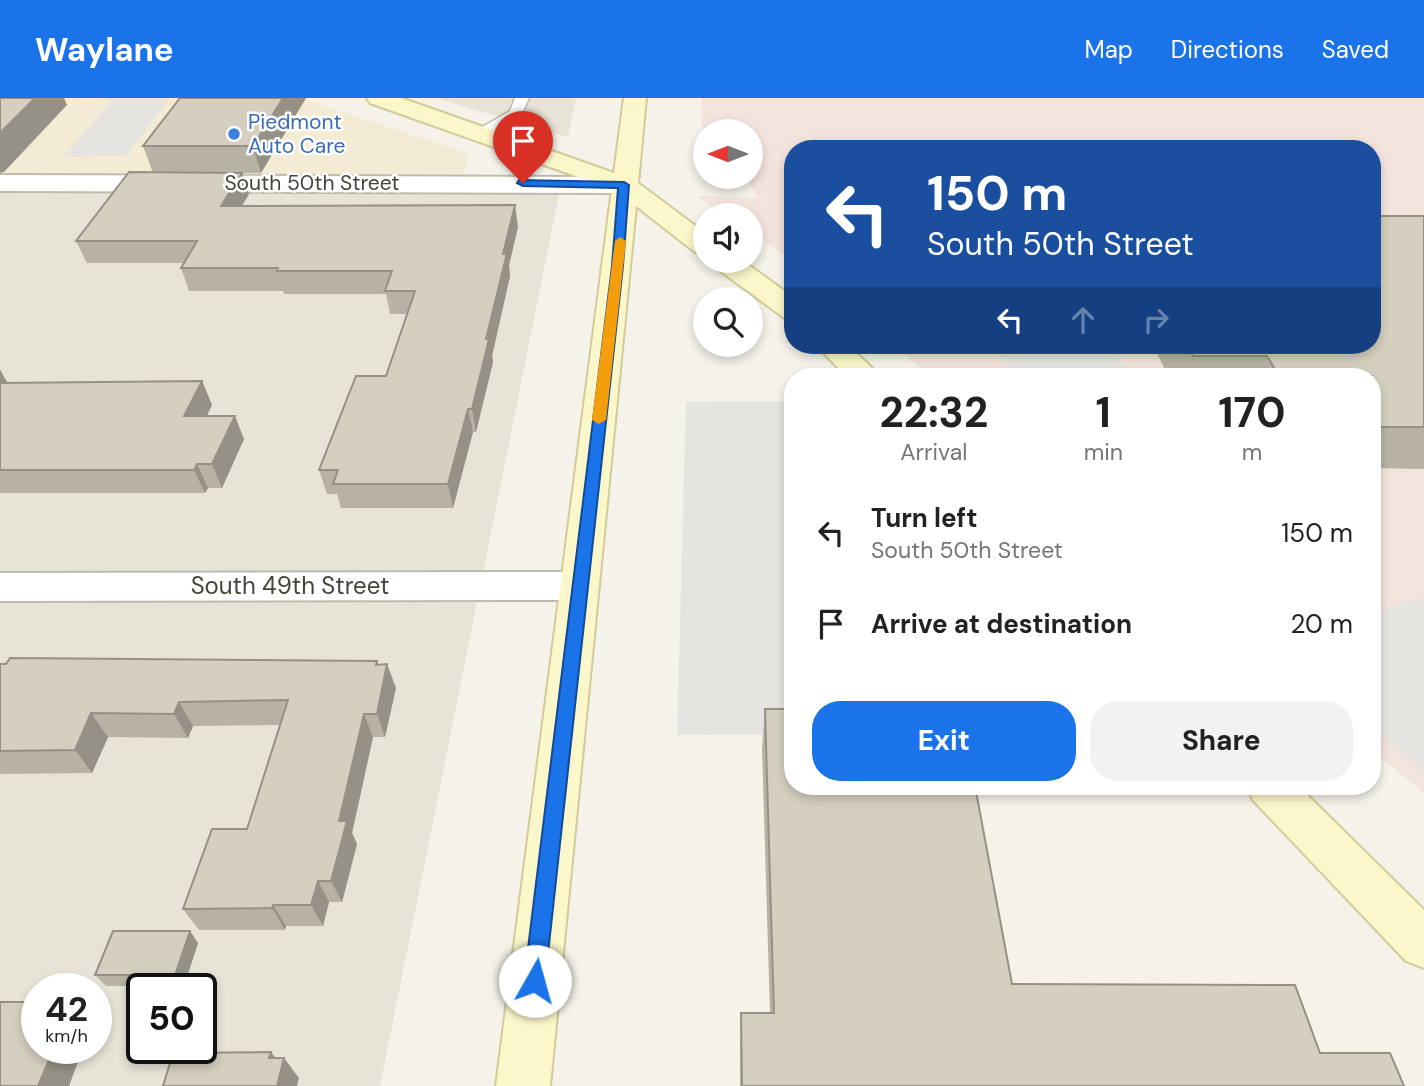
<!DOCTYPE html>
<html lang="en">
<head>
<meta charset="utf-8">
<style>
  body { margin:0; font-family:"DM Sans",sans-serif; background:#f2f2f2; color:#222; height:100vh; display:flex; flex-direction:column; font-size:26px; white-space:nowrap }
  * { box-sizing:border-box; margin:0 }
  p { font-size:23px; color:#767676 }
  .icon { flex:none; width:38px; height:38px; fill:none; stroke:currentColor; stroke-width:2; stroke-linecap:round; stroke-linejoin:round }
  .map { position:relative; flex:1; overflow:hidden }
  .panel { position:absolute; left:784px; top:270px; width:597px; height:427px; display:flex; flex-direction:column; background:#fff; border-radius:28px; box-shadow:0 4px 10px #0003 }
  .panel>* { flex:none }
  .guide { position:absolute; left:784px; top:42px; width:597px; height:214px; border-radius:28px; box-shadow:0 4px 10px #0003; background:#1a4fa0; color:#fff; overflow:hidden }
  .needle { width:46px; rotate:270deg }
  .fabs { position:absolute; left:693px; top:21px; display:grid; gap:14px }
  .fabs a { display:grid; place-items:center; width:70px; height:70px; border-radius:50%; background:#fff; box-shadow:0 4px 10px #0003; font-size:35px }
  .speed { position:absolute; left:21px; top:875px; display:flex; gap:14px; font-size:35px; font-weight:700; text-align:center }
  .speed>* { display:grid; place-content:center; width:91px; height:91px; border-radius:50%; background:#fff; box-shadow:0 4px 10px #0003; line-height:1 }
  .speed small { font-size:18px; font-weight:400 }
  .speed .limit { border:4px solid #111; border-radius:10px; background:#fff; color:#111 }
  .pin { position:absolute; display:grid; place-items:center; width:60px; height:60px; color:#fff; margin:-72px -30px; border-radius:50% 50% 50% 0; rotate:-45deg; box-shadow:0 0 7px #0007 }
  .pin .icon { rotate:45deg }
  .me { position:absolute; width:77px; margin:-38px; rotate:7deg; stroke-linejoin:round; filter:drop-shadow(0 0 5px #0008) }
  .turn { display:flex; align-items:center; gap:24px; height:147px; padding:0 28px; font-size:32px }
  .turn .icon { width:91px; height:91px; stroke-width:2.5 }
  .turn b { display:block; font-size:49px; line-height:60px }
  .lanes { display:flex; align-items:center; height:66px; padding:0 28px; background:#0003; justify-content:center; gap:35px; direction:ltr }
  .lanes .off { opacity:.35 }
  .eta { display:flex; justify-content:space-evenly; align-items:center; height:119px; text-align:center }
  .eta b { font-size:42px; font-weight:700; line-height:49px }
  .cta { display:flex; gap:14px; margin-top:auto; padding:14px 28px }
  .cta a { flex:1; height:80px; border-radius:28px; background:#1a73e8; color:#fff; font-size:28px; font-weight:700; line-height:80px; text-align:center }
  .cta a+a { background:#f2f2f2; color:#222 }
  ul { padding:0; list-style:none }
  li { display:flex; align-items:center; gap:21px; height:91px; padding:0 28px }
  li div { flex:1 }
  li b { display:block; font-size:26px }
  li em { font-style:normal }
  header { display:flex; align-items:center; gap:42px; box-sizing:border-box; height:98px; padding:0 35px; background:#1a73e8; color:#fff }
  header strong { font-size:33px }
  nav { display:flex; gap:38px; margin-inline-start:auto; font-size:24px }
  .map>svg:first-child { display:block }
</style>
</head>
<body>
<header>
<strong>Waylane</strong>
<nav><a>Map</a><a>Directions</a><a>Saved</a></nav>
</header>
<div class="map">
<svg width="1424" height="988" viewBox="0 0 1424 988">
  <rect width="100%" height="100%" fill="#f4f2e9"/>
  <!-- residential -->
  <path fill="#e7e4d7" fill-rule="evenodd" d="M 435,0 L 576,0 L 568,39 Z
    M 0,85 L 561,86 L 380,988 L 0,988 ZM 37,891 L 96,891 L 96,950 L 37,950 ZM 142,891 L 201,891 L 201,950 L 142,950 Z"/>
  <!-- commercial -->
  <path fill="#f4ebd5" d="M 0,0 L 300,0 L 470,56 L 460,85 L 0,85 Z"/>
  <!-- medical -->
  <path fill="#f3e3dd" d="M 702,0 L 1424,0 L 1424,695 L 1372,652 L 1372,278 L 929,278 L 894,247 L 1372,247 L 1372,51 L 793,51 L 793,163 L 751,135 L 751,117 L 724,117 L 697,98 L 758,100 L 745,79 L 751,79 L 751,33 L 705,33 L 705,57 L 692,50 L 702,43 Z"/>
  <!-- parking -->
  <path fill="#e5e4e0" d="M 103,0 L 170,0 L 126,58 L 63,59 L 112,3 Z
    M 989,247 L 1105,247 L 1138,278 L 1019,278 Z
    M 793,303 L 793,636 L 677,637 L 686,304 Z
    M 1424,500 L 1424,674 L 1372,626 L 1372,518 L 1397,507 Z"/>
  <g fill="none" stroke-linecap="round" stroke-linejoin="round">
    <!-- lane casing -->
    <g stroke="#bfbbac" stroke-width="3">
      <path id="lane" d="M 515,0 L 529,0 L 521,18 L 487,38 L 477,38 L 477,32 L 510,13 Z"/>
    </g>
    <!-- street casing -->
    <g stroke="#bfbbac" stroke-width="4">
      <path id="street" d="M 0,77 L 624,79 L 633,82 L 637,87 L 633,92 L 624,95 L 0,93 Z
        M 580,474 L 594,478 L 599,488 L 594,498 L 580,502 L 0,503 L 0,475 Z"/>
    </g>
    <!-- secondary casing -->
    <g stroke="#d1ca9a" stroke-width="4">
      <path id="secondary" d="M 367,0 L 401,0 L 614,75 L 624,0 L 646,0 L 638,85 L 705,135 L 705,156 L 695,154 L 636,108 L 550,988 L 496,988 L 612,91 L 370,5 Z
        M 711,163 L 743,163 L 793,199 L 793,222 L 783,219 L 715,169 Z
        M 816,247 L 848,247 L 880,278 L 846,278 Z
        M 1247,688 L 1298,688 L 1424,812 L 1424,870 L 1406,863 L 1253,702 Z"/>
    </g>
    <!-- lane -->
    <use href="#lane" fill="#fff" fill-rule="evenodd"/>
    <!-- street -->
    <use href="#street" fill="#fff" fill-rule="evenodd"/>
    <!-- secondary -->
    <use href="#secondary" fill="#fcf7ca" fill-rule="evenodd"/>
  </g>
  <!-- wall -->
  <path fill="#b7b2a4" d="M 306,0 L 261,75 L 242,75 L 249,96 L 242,108 L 518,129 L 509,167 L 510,178 L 492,258 L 493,264 L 476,334 L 473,334 L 453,410 L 341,410 L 337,396 L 327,396 L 319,372 L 386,278 L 407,216 L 390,216 L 386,196 L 284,196 L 283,193 L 189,193 L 181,170 L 183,165 L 87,165 L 76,143 L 153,75 L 143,48 Z
    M 1424,118 L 1424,371 L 1372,370 L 1372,278 L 1168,278 L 1153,247 L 1372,247 Z
    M 0,272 L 8,285 L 202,283 L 212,307 L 207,318 L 244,341 L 222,390 L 208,390 L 205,395 L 0,395 Z
    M 0,566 L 378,567 L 396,590 L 385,639 L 373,639 L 352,735 L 357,746 L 342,804 L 329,804 L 323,828 L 286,828 L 285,832 L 199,832 L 183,811 L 247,731 L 280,627 L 193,628 L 188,640 L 108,639 L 92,675 L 0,676 Z
    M 765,611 L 1012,886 L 1320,955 L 1404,988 L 740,988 L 740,948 L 741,915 L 770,915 L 762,651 Z
    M 198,845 L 184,888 L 106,888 L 95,877 Z"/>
  <!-- shaded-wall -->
  <path fill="#959186" d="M 35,0 L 64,0 L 67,7 L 4,74 L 0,75 L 0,35 Z
    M 283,0 L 306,0 L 261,75 L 253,48 Z
    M 242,75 L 249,96 L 229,130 L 221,108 Z
    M 515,107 L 518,129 L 509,167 L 510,178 L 492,258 L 493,264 L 476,334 L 472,311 L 503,156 Z
    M 0,272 L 13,295 L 0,302 Z
    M 202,283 L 212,307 L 195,341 L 184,318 Z
    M 468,311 L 473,334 L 453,410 L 448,386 Z
    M 235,318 L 244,341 L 222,390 L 212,366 Z
    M 197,366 L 208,390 L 205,395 L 194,372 Z
    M 377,563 L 384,582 L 387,566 L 396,590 L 385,639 L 377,616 L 376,567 Z
    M 179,604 L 193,628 L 188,640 L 174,616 Z
    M 91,615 L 108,639 L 92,675 L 75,652 Z
    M 364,616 L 373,639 L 352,735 L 357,746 L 342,804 L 331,783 L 339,723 Z
    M 318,783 L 329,804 L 323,828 L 311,807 Z
    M 273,807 L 286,828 L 285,832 L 272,810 Z
    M 190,833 L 198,845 L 184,888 L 175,877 Z
    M 54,950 L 83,950 L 69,988 L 38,988 Z
    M 271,954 L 282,968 L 284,960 L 299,980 L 297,988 L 277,988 L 269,960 Z"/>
  <!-- building -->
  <path fill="#d5cfbf" stroke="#959186" stroke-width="2" d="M 0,0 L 35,0 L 0,35 Z
    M 180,0 L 283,0 L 253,48 L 143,48 Z
    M 129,74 L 242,75 L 221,108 L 515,107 L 503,156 L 507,155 L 486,241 L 489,241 L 472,311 L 468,311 L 448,386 L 333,386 L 338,372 L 319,372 L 356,278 L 386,278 L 415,193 L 385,193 L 392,173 L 277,173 L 278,170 L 181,170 L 197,143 L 76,143 Z
    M 1372,118 L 1424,118 L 1424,329 L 1372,329 L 1372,278 L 1279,278 L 1267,258 L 1193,258 L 1187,247 L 1372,247 Z
    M 202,283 L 184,318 L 235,318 L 212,366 L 197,366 L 194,372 L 0,372 L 0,285 Z
    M 10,560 L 377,563 L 376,567 L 387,566 L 377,616 L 364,616 L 339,723 L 347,723 L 331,783 L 318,783 L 311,807 L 273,807 L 272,810 L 183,811 L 212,731 L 247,731 L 288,602 L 179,604 L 174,616 L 91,615 L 75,652 L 0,653 L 0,566 L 6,566 Z
    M 765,611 L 793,611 L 793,688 L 975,688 L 1012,886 L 1295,887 L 1320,955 L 1390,955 L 1404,988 L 742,988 L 741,915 L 774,915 Z
    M 113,833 L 190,833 L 175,877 L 95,877 Z
    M 0,904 L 37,904 L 37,950 L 54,950 L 38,988 L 0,988 Z
    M 271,954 L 269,960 L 284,960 L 277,988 L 163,988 L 173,955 Z"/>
  <!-- route -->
  <path fill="#1a73e8" stroke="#114b97" stroke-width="2" d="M 519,82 L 624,84 L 629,87 L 623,168 L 545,883 L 542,890 L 535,893 L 527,890 L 524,883 L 612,168 L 618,90 L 523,88 L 517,85 Z"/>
  <!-- slow -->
  <path fill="#f59e0b" d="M 620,139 L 626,143 L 606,322 L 599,326 L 592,322 L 615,143 Z"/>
  <!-- markers -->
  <circle fill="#3f7fe0" stroke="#fff" stroke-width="2.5" cx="234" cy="36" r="7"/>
  <g text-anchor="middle" stroke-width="5" stroke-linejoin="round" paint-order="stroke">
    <!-- far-shop labels -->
    <g font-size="21" fill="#366cbe" stroke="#fff" text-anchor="start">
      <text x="248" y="31">Piedmont<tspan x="248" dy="24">Auto Care</tspan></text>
    </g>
    <!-- far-street labels -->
    <g font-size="21" fill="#474338" stroke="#fff">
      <text x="312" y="92">South 50th Street</text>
    </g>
    <!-- street labels -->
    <g font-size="24" fill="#474338" stroke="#fff">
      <text x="290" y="496">South 49th Street</text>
    </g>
  </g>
</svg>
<div class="fabs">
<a><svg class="needle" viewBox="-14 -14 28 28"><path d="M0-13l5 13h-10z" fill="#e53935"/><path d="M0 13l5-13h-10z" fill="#767676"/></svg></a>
<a><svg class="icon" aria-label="sound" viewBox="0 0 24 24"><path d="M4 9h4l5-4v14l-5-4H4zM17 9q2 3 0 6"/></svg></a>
<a><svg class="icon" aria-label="search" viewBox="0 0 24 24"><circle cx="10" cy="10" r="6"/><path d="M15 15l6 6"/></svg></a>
</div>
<div class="speed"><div>42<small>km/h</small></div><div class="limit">50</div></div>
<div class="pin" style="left:523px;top:85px;background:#d93025"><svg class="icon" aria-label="arrive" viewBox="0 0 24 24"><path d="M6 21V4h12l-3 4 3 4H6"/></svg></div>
<svg class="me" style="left:535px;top:883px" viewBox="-20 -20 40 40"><circle r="19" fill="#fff"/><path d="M0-13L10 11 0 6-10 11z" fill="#1a73e8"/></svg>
<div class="guide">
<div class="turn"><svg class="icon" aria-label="left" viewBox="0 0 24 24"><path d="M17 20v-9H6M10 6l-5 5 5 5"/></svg><div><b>150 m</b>South 50th Street</div></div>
<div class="lanes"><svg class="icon" aria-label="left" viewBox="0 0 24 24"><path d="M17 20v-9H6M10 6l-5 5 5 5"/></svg><svg class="icon off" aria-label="ahead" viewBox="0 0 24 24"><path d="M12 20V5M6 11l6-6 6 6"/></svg><svg class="icon off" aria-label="right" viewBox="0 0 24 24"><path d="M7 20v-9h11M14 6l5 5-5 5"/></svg></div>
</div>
<section class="panel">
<div class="eta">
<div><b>22:32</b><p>Arrival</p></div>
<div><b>1</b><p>min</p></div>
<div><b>170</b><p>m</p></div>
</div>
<ul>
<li><svg class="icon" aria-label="left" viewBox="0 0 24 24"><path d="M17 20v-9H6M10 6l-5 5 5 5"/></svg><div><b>Turn left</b><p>South 50th Street</p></div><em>150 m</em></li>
<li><svg class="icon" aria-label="arrive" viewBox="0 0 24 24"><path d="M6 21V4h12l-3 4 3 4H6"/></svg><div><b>Arrive at destination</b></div><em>20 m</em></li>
</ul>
<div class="cta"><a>Exit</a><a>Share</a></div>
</section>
</div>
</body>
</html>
